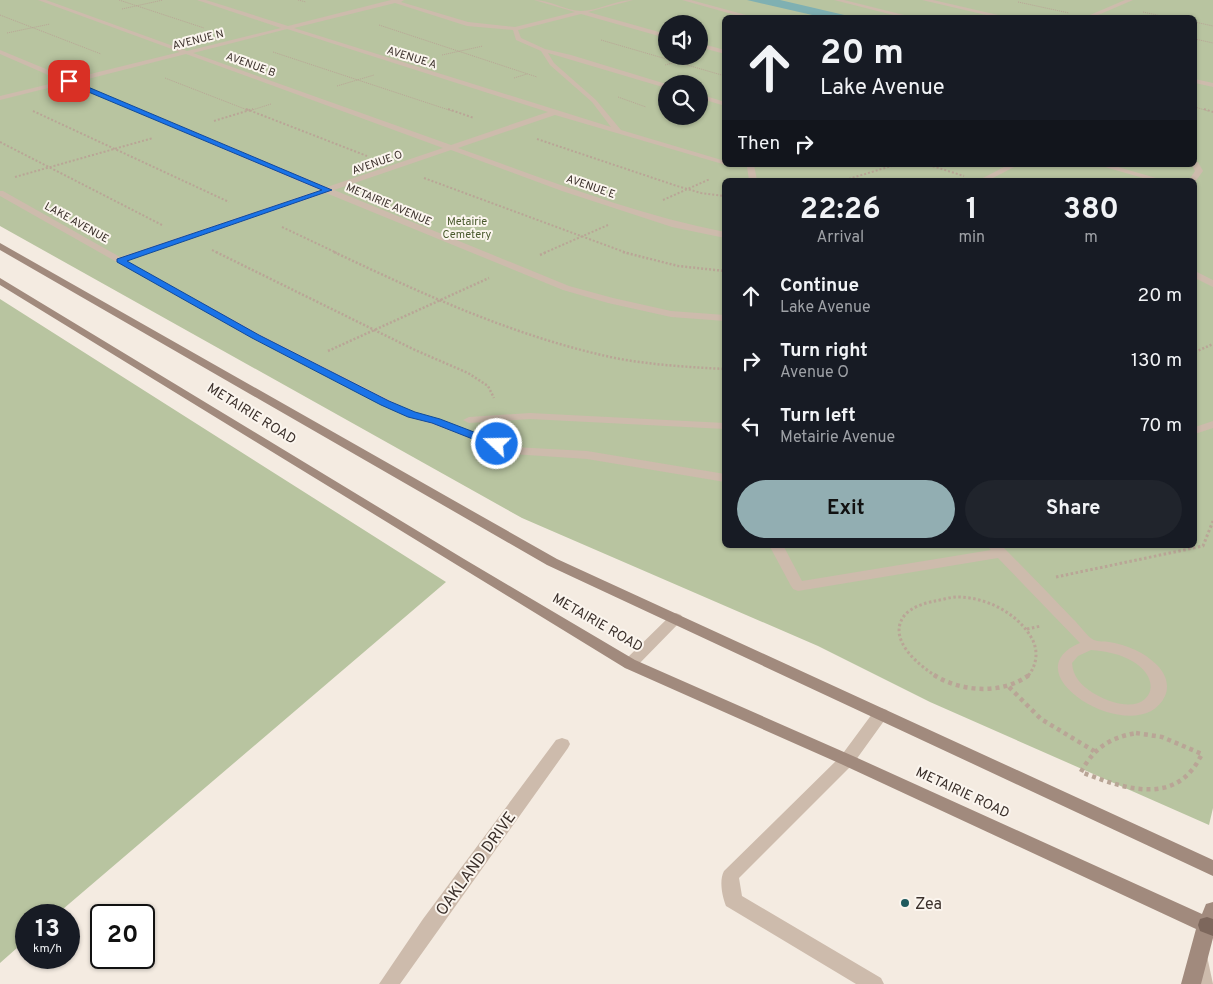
<!DOCTYPE html>
<html lang="en">
<head>
<meta charset="utf-8">
<style>
  body { margin:0; font-family:Overpass,sans-serif; background:#20242c; color:#f1f3f6; height:100vh; display:flex; flex-direction:column; font-size:19px; white-space:nowrap }
  * { box-sizing:border-box; margin:0 }
  p { font-size:16px; color:#9ea1a6 }
  .icon { flex:none; width:28px; height:28px; fill:none; stroke:currentColor; stroke-width:2; stroke-linecap:round; stroke-linejoin:round }
  .map { position:relative; flex:1; overflow:hidden }
  .sheet { position:absolute; left:722px; top:178px; width:475px; height:370px; display:flex; flex-direction:column; background:#171b24; border-radius:8px; box-shadow:0 1px 4px #0004 }
  .sheet>* { flex:none }
  .hud { position:absolute; left:722px; top:15px; width:475px; height:152px; border-radius:8px; box-shadow:0 1px 4px #0004; background:#171b24; color:#f1f3f6; overflow:hidden }
  .buttons { position:absolute; left:658px; top:15px; display:grid; gap:10px }
  .buttons a { display:grid; place-items:center; width:50px; height:50px; border-radius:50%; background:#171b24; box-shadow:0 1px 4px #0004; font-size:25px }
  .speed { position:absolute; left:15px; top:904px; display:flex; gap:10px; font-size:25px; font-weight:700; text-align:center }
  .speed>* { display:grid; place-content:center; width:65px; height:65px; border-radius:50%; background:#171b24; box-shadow:0 1px 4px #0004; line-height:1 }
  .speed small { font-size:12px; font-weight:400 }
  .speed .limit { border:2px solid #111; border-radius:8px; background:#fff; color:#111 }
  .pin { position:absolute; display:grid; place-items:center; width:42px; height:42px; color:#fff; margin:-21px; border-radius:10px; box-shadow:0 2px 8px #0006 }
  .me { position:absolute; width:55px; margin:-28px; rotate:291deg; stroke-linejoin:round; filter:drop-shadow(0 0 4px #0008) }
  .turn { display:flex; align-items:center; gap:18px; height:105px; padding:0 15px; font-size:22px }
  .turn .icon { width:65px; height:65px; stroke-width:2.5 }
  .turn b { display:block; font-size:35px; line-height:42px }
  .then { display:flex; align-items:center; height:48px; padding:0 15px; background:#0003; gap:10px; font-size:19px }
  .eta { display:flex; justify-content:space-evenly; align-items:center; height:85px; text-align:center }
  .eta b { font-size:30px; font-weight:700; line-height:35px }
  .primary-button { display:flex; gap:10px; margin-top:auto; padding:10px 15px }
  .primary-button a { flex:1; height:58px; border-radius:30px; background:#92aeb2; color:#111; font-size:20px; font-weight:700; line-height:58px; text-align:center }
  .primary-button a+a { background:#20242c; color:#f1f3f6 }
  ul { padding:0; list-style:none }
  li { display:flex; align-items:center; gap:15px; height:65px; padding:0 15px }
  li div { flex:1 }
  li b { display:block; font-size:19px }
  li em { font-style:normal }
  .map>svg:first-child { display:block }
</style>
</head>
<body>
<div class="map">
<svg width="1213" height="984" viewBox="0 0 1213 984">
  <rect width="100%" height="100%" fill="#f4ebe1"/>
  <!-- green -->
  <path fill="#b8c4a0" fill-rule="evenodd" d="M 0,0 L 1213,0 L 1213,808 L 1209,825 L 930,702 L 818,646 L 522,518 L 0,226 ZM 725,18 L 1195,18 L 1195,165 L 725,165 ZM 666,24 L 699,24 L 699,56 L 666,56 ZM 666,84 L 699,84 L 699,116 L 666,116 ZM 725,180 L 1195,180 L 1195,545 L 725,545 Z
    M 0,299 L 446,582 L 56,915 L 26,915 L 26,940 L 0,963 Z"/>
  <!-- water -->
  <path fill="#7fb0b2" d="M 747,0 L 780,0 L 853,17 L 821,17 Z"/>
  <g fill="none" stroke-linecap="round" stroke-linejoin="round">
    <!-- path-far4 -->
    <path stroke="#b9a596" stroke-width="1" stroke-dasharray="1 1" stroke-linecap="butt" d="M 119,0 L 204,28
      M 298,0 L 306,2
      M 1018,2 L 1069,13
      M 122,9 L 163,0
      M 1143,12 L 1171,18
      M 0,15 L 101,54
      M 1195,22 L 1213,26
      M 379,25 L 537,77
      M 7,33 L 50,24
      M 1195,39 L 1213,43
      M 601,40 L 725,76
      M 273,52 L 452,111
      M 442,55 L 483,46
      M 665,65 L 688,59
      M 165,78 L 250,111
      M 514,78 L 527,74
      M 337,86 L 374,75
      M 618,97 L 646,107
      M 1195,107 L 1208,111
      M 249,111 L 271,104"/>
    <!-- path-far3 -->
    <path stroke="#b9a596" stroke-width="2" stroke-dasharray="2 2" stroke-linecap="butt" d="M 246,109 L 367,156
      M 448,109 L 474,118
      M 1204,109 L 1213,112
      M 33,111 L 229,202
      M 214,121 L 253,109
      M 537,139 L 677,186 L 701,193 L 725,196
      M 0,142 L 162,225
      M 929,165 L 964,176
      M 15,177 L 153,138
      M 424,178 L 627,253
      M 845,180 L 895,165
      M 663,200 L 710,179
      M 282,227 L 337,253
      M 212,250 L 218,253
      M 544,253 L 608,225"/>
    <!-- path-far2 -->
    <path stroke="#b9a596" stroke-width="2.5" stroke-dasharray="2 2" stroke-linecap="butt" d="M 216,252 L 415,350 L 468,373 L 488,386 L 494,398
      M 334,252 C 425,295 516,337 615,358 C 651,365 688,367 725,369
      M 623,252 L 678,266 L 725,271
      M 540,255 L 547,252
      M 328,351 L 489,278
      M 1195,352 L 1213,344"/>
    <!-- path-far1 -->
    <path stroke="#b9a596" stroke-width="3" stroke-dasharray="2.5 2.5" stroke-linecap="butt" d="M 1056,577 L 1203,546 L 1213,521
      M 1027,629 L 1041,626
      M 936,676 C 918,665 887,639 904,616 C 911,607 925,603 935,601 C 942,600 950,597 957,597 C 986,597 1017,613 1031,637 C 1039,650 1037,665 1028,676"/>
    <!-- path -->
    <path stroke="#b9a596" stroke-width="4.5" stroke-dasharray="4 4" stroke-linecap="butt" d="M 934,675 C 961,692 1002,695 1029,675
      M 1009,687 L 1041,719 L 1094,751
      M 1136,733 L 1162,737 L 1202,754 C 1199,759 1196,766 1191,771 C 1163,804 1115,785 1081,772 C 1094,748 1109,738 1136,733 Z"/>
    <!-- lane -->
    <path fill="#cdbbac" fill-rule="evenodd" d="M 38,0 L 46,0 L 187,51 L 281,28 L 197,0 L 206,0 L 288,26 L 391,0 L 404,0 L 401,2 L 468,22 L 515,27 L 575,12 L 534,0 C 551,0 566,11 581,11 C 598,11 615,0 633,0 L 588,12 L 666,34 L 666,38 L 581,14 L 518,30 L 521,38 L 545,49 L 571,55 L 666,84 L 666,88 L 548,53 L 554,63 L 596,100 L 621,130 L 725,161 L 726,165 L 555,115 L 458,148 C 546,179 633,214 725,232 L 725,238 L 672,227 L 562,191 L 451,150 L 334,190 L 569,286 L 613,298 L 671,311 L 725,315 L 725,321 L 671,317 L 608,303 L 563,290 L 326,193 L 127,261 L 259,334 L 415,413 L 440,419 L 514,447 L 587,451 L 725,474 L 725,482 L 587,459 L 512,454 L 432,424 L 407,417 L 251,338 L 0,196 L 0,191 L 3,191 L 120,257 L 319,190 L 68,83 L 0,100 L 0,96 L 62,81 L 0,54 L 0,50 L 70,79 L 180,52 ZM 395,3 L 467,26 L 513,30 L 516,40 L 541,51 L 550,65 L 592,102 L 611,127 L 294,28 ZM 287,29 L 548,112 L 451,145 L 193,53 ZM 186,54 L 443,148 L 327,187 L 76,82 Z
      M 682,0 L 691,0 L 757,18 L 746,18 Z
      M 834,0 L 844,0 L 916,18 L 905,18 Z
      M 922,0 L 933,0 L 1011,18 L 999,18 Z
      M 1125,0 L 1133,0 L 1091,18 L 1083,18 Z
      M 699,43 L 725,50 L 725,54 L 699,47 Z
      M 1195,79 L 1213,83 L 1213,87 L 1195,83 Z
      M 699,94 L 725,102 L 725,106 L 699,98 Z
      M 1195,162 L 1198,162 L 1203,171 L 1195,182 L 1195,180 L 1189,180 L 1195,171 L 1192,165 L 1195,165 Z
      M 739,165 L 754,165 L 757,180 L 749,180 L 747,167 Z
      M 1008,165 L 1018,165 L 989,180 L 979,180 Z
      M 1098,165 L 1111,165 L 1163,180 L 1150,180 Z
      M 1195,271 L 1213,280 L 1213,287 L 1195,278 Z
      M 530,413 L 725,423 L 725,429 L 530,419 L 469,423 L 463,420 L 469,417 Z
      M 1213,421 L 1213,428 L 1195,434 L 1195,427 Z
      M 769,545 L 783,545 L 802,581 L 991,550 L 986,545 L 1001,545 C 1025,569 1049,594 1073,619 C 1079,624 1087,637 1094,640 C 1098,642 1105,641 1109,642 C 1127,645 1144,652 1157,665 C 1165,673 1170,685 1165,696 C 1139,752 1006,674 1080,643 L 998,558 L 798,591 L 793,589 L 791,586 ZM 1091,650 C 1179,656 1161,733 1093,693 C 1081,685 1073,677 1072,663 L 1078,656 Z
      M 881,708 L 887,710 L 889,714 L 853,764 L 739,878 L 742,896 L 881,978 L 884,984 L 856,984 L 726,906 C 722,896 719,880 724,871 L 841,756 L 875,710 Z
      M 1200,953 L 1207,956 L 1213,984 L 1194,984 L 1190,962 L 1193,956 Z"/>
    <!-- street -->
    <path fill="#cdbbac" fill-rule="evenodd" d="M 676,613 L 681,615 L 683,618 L 681,621 L 635,668 L 630,669 L 625,668 L 623,664 L 625,660 L 671,615 Z
      M 562,738 L 568,740 L 570,744 L 568,748 L 400,984 L 379,984 L 423,919 L 556,740 Z"/>
    <!-- secondary -->
    <path fill="#a18a7d" fill-rule="evenodd" d="M 0,243 L 557,559 L 1213,860 L 1213,876 L 547,565 L 0,250 Z
      M 0,278 L 464,559 L 635,660 L 853,756 L 1202,914 L 1206,904 L 1213,902 L 1213,938 L 1201,984 L 1181,984 L 1196,929 L 841,764 L 625,668 L 0,285 Z"/>
    <!-- primary -->
    <path fill="#7d675c" fill-rule="evenodd" d="M 1207,917 L 1213,919 L 1213,936 L 1200,931 L 1198,925 L 1200,919 Z"/>
  </g>
  <!-- route -->
  <path fill="#1a73e8" stroke="#114b97" d="M 69,79 L 332,190 L 127,261 L 259,335 L 389,401 L 415,412 L 440,419 L 500,442 L 502,444 L 500,447 L 493,447 L 432,423 L 408,417 L 381,405 L 252,338 L 117,262 L 117,259 L 322,190 L 67,83 Z"/>
  <!-- markers -->
  <circle fill="#1f5a5e" stroke="#fbf5ee" stroke-width="2" cx="905" cy="903" r="5"/>
  <g text-anchor="middle" stroke-width="4" stroke-linejoin="round" paint-order="stroke">
    <!-- far-street labels -->
    <g font-size="11" fill="#3b302b" stroke="#fbf5ee">
      <text transform="translate(198 39) rotate(-14)" y="4">AVENUE N</text>
      <text transform="translate(412 57) rotate(17)" y="4">AVENUE A</text>
      <text transform="translate(251 64) rotate(20)" y="4">AVENUE B</text>
      <text transform="translate(377 162) rotate(-19)" y="4">AVENUE O</text>
      <text transform="translate(591 186) rotate(19)" y="4">AVENUE E</text>
      <text transform="translate(389 204) rotate(23)" y="4">METAIRIE AVENUE</text>
      <text transform="translate(77 222) rotate(29)" y="4">LAKE AVENUE</text>
    </g>
    <!-- far-park labels -->
    <g font-size="11" fill="#4a5a2e" stroke="#fbf5ee">
      <text x="467" y="225">Metairie<tspan x="467" dy="13">Cemetery</tspan></text>
    </g>
    <!-- street labels -->
    <g font-size="14" fill="#3b302b" stroke="#fbf5ee">
      <text transform="translate(252 413) rotate(32)" y="5">METAIRIE ROAD</text>
      <text transform="translate(598 622) rotate(30)" y="5">METAIRIE ROAD</text>
      <text transform="translate(963 792) rotate(25)" y="5">METAIRIE ROAD</text>
    </g>
    <!-- near-street labels -->
    <g font-size="16" fill="#3b302b" stroke="#fbf5ee">
      <text transform="translate(475 863) rotate(-54)" y="6">OAKLAND DRIVE</text>
    </g>
    <!-- near-poi labels -->
    <g font-size="16" fill="#3b302b" stroke="#fbf5ee" text-anchor="start">
      <text x="915" y="909">Zea</text>
    </g>
  </g>
</svg>
<div class="buttons">
<a><svg class="icon" aria-label="sound" viewBox="0 0 24 24"><path d="M4 9h4l5-4v14l-5-4H4zM17 9q2 3 0 6"/></svg></a>
<a><svg class="icon" aria-label="search" viewBox="0 0 24 24"><circle cx="10" cy="10" r="6"/><path d="M15 15l6 6"/></svg></a>
</div>
<div class="speed"><div>13<small>km/h</small></div><div class="limit">20</div></div>
<div class="pin" style="left:69px;top:81px;background:#d93025"><svg class="icon" aria-label="arrive" viewBox="0 0 24 24"><path d="M6 21V4h12l-3 4 3 4H6"/></svg></div>
<svg class="me" style="left:497px;top:444px" viewBox="-20 -20 40 40"><circle r="17" fill="#1a73e8" stroke="#fff" stroke-width="3"/><path d="M0-11L8 9 0 5-8 9z" fill="#fff"/></svg>
<div class="hud">
<div class="turn"><svg class="icon" aria-label="ahead" viewBox="0 0 24 24"><path d="M12 20V5M6 11l6-6 6 6"/></svg><div><b>20 m</b>Lake Avenue</div></div>
<div class="then">Then<svg class="icon" aria-label="right" viewBox="0 0 24 24"><path d="M7 20v-9h11M14 6l5 5-5 5"/></svg></div>
</div>
<section class="sheet">
<div class="eta">
<div><b>22:26</b><p>Arrival</p></div>
<div><b>1</b><p>min</p></div>
<div><b>380</b><p>m</p></div>
</div>
<ul>
<li><svg class="icon" aria-label="ahead" viewBox="0 0 24 24"><path d="M12 20V5M6 11l6-6 6 6"/></svg><div><b>Continue</b><p>Lake Avenue</p></div><em>20 m</em></li>
<li><svg class="icon" aria-label="right" viewBox="0 0 24 24"><path d="M7 20v-9h11M14 6l5 5-5 5"/></svg><div><b>Turn right</b><p>Avenue O</p></div><em>130 m</em></li>
<li><svg class="icon" aria-label="left" viewBox="0 0 24 24"><path d="M17 20v-9H6M10 6l-5 5 5 5"/></svg><div><b>Turn left</b><p>Metairie Avenue</p></div><em>70 m</em></li>
</ul>
<div class="primary-button"><a>Exit</a><a>Share</a></div>
</section>
</div>
</body>
</html>
